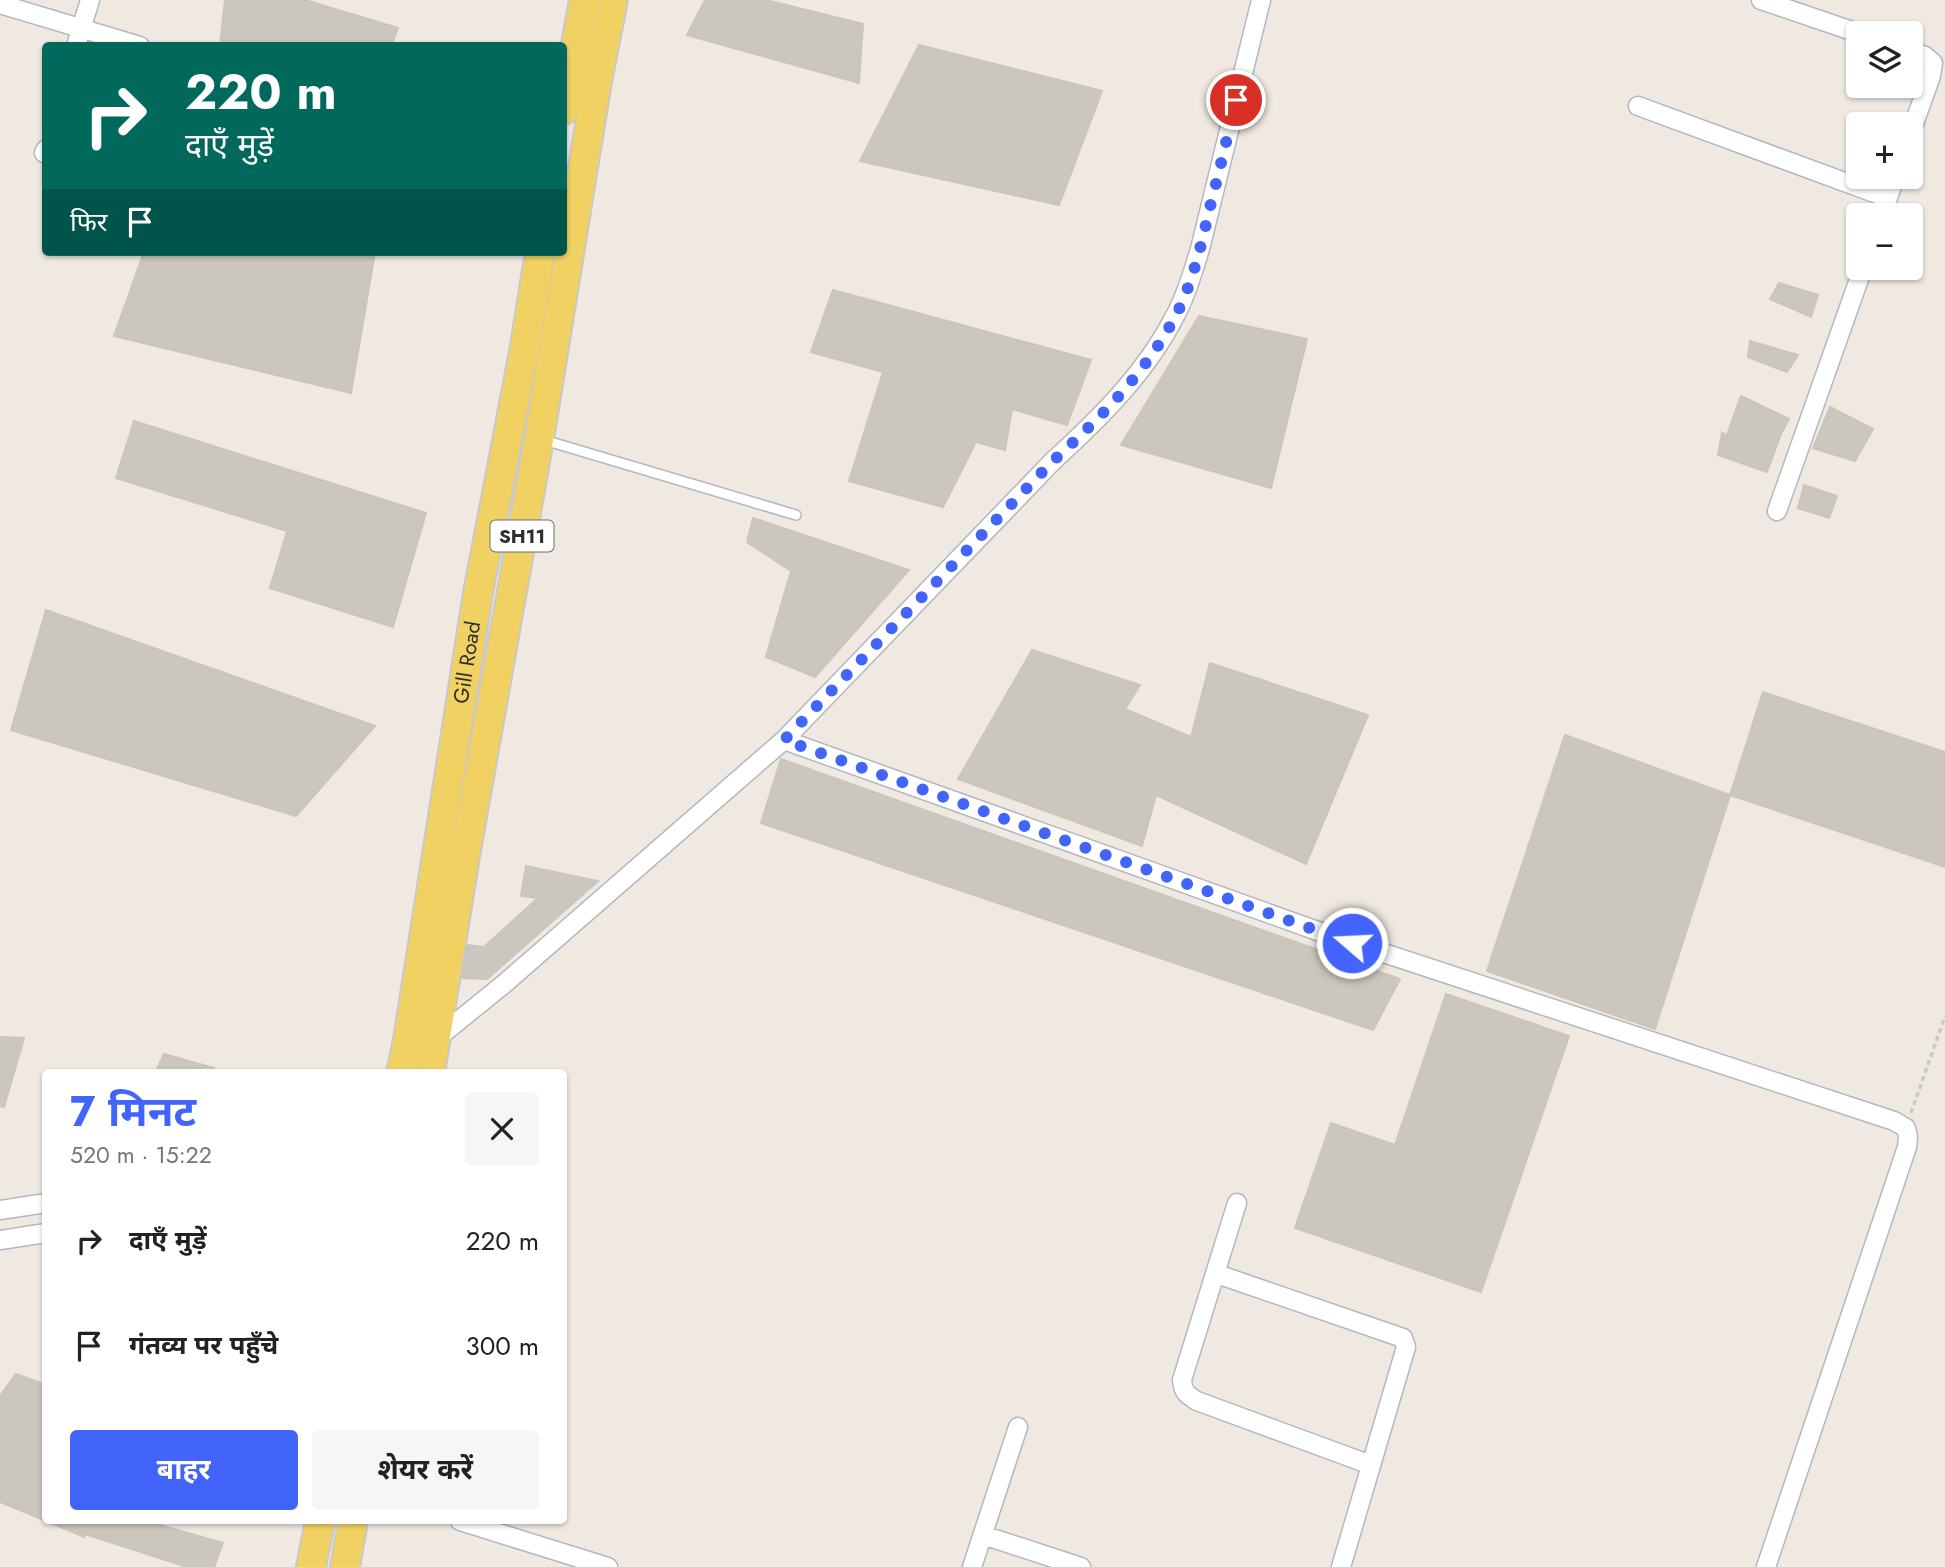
<!DOCTYPE html>
<html lang="hi">
<head>
<meta charset="utf-8">
<style>
  body { margin:0; font-family:Jost,"Noto Sans Devanagari",sans-serif; background:#f6f6f6; color:#222; height:100vh; display:flex; flex-direction:column; font-size:26px; white-space:nowrap }
  * { box-sizing:border-box; margin:0 }
  p { font-size:23px; color:#767676 }
  .icon { flex:none; width:38px; height:38px; fill:none; stroke:currentColor; stroke-width:2; stroke-linecap:round; stroke-linejoin:round }
  .map { position:relative; flex:1; overflow:hidden }
  .sheet { position:absolute; left:42px; top:1069px; width:525px; height:455px; display:flex; flex-direction:column; background:#fff; border-radius:7px; box-shadow:0 2px 5px #0004 }
  .sheet>* { flex:none }
  .guide { position:absolute; left:42px; top:42px; width:525px; height:214px; border-radius:7px; box-shadow:0 2px 5px #0004; background:#00695c; color:#fff; overflow:hidden }
  .controls { position:absolute; left:1846px; top:21px; display:grid; gap:14px }
  .controls a { display:grid; place-items:center; width:77px; height:77px; border-radius:7px; background:#fff; box-shadow:0 2px 5px #0004; font-size:35px }
  .pin { position:absolute; display:grid; place-items:center; width:60px; height:60px; color:#fff; margin:-30px; border:4px solid #fff; border-radius:50%; box-shadow:0 2px 7px #0007 }
  .me { position:absolute; width:77px; margin:-38px; rotate:289deg; stroke-linejoin:round; filter:drop-shadow(0 0 5px #0008) }
  .turn { display:flex; align-items:center; gap:24px; height:147px; padding:0 28px; font-size:32px }
  .turn .icon { width:91px; height:91px; stroke-width:2.5 }
  .turn b { display:block; font-size:49px; line-height:60px }
  .then { display:flex; align-items:center; height:66px; padding:0 28px; background:#0003; gap:14px; font-size:26px }
  .round { display:grid; place-items:center; flex:none; width:74px; height:74px; border-radius:7px; background:#f6f6f6 }
  .summary { display:flex; align-items:center; justify-content:space-between; height:119px; padding:0 28px }
  h1 { font-size:42px; font-weight:700; line-height:52px; color:#4264fb }
  .action { display:flex; gap:14px; margin-top:auto; padding:14px 28px }
  .action a { flex:1; height:80px; border-radius:7px; background:#4264fb; color:#fff; font-size:28px; font-weight:700; line-height:80px; text-align:center }
  .action a+a { background:#f6f6f6; color:#222 }
  ul { padding:0; list-style:none }
  li { display:flex; align-items:center; gap:21px; height:105px; padding:0 28px }
  li div { flex:1 }
  li b { display:block; font-size:26px }
  li em { font-style:normal }
  .map>svg:first-child { display:block }
</style>
</head>
<body>
<div class="map">
<svg width="1945" height="1567" viewBox="0 0 1945 1567">
  <rect width="100%" height="100%" fill="#efe9e1"/>
  <!-- building -->
  <path fill="#cbc7bf" stroke="#cbc5ba" stroke-width="2" d="M 225,0 L 305,0 L 398,28 L 391,46 L 220,46 Z
    M 705,0 L 766,0 L 863,24 L 859,83 L 687,35 Z
    M 919,45 L 1102,91 L 1059,205 L 860,161 Z
    M 144,252 L 375,252 L 351,393 L 114,336 Z
    M 1779,283 L 1818,295 L 1811,317 L 1770,299 Z
    M 833,290 L 1091,360 L 1067,425 L 1012,409 L 1005,450 L 976,442 L 943,507 L 849,481 L 883,372 L 811,352 Z
    M 1199,316 L 1307,339 L 1271,488 L 1121,445 Z
    M 1750,341 L 1798,355 L 1787,372 L 1748,357 Z
    M 1741,396 L 1789,419 L 1781,434 L 1767,472 L 1718,455 L 1722,433 L 1727,435 Z
    M 1830,407 L 1873,429 L 1855,461 L 1813,448 Z
    M 134,421 L 426,513 L 393,627 L 270,588 L 287,531 L 116,478 Z
    M 1804,485 L 1837,496 L 1829,518 L 1798,508 Z
    M 753,518 L 909,570 L 815,677 L 766,657 L 791,571 L 747,542 Z
    M 46,610 L 375,726 L 296,816 L 11,730 Z
    M 1032,650 L 1140,685 L 1125,709 L 1191,737 L 1210,663 L 1368,715 L 1306,864 L 1156,795 L 1142,846 L 958,779 Z
    M 1763,692 L 1945,752 L 1945,867 L 1730,795 Z
    M 1565,735 L 1730,795 L 1655,1029 L 1487,971 Z
    M 781,759 L 1400,979 L 1373,1030 L 761,823 Z
    M 526,866 L 598,881 L 487,979 L 462,978 L 467,945 L 484,947 L 538,898 L 521,896 Z
    M 1446,994 L 1569,1036 L 1481,1292 L 1295,1228 L 1331,1123 L 1395,1145 Z
    M 0,1037 L 24,1038 L 4,1107 L 0,1106 Z
    M 164,1054 L 214,1068 L 214,1073 L 155,1073 Z
    M 16,1374 L 46,1385 L 46,1521 L 0,1502 L 0,1396 Z
    M 46,1521 L 146,1521 L 223,1543 L 214,1567 L 187,1567 L 85,1534 L 84,1537 Z"/>
  <g fill="none" stroke-linecap="round" stroke-linejoin="round">
    <!-- service casing -->
    <g stroke="#b4b7c1" stroke-width="12">
      <path id="service" d="M 544,440 L 796,515"/>
    </g>
    <!-- minor casing -->
    <g stroke="#b4b7c1" stroke-width="21">
      <path id="minor" d="M 1261,0 L 1200,249 C 1193,271 1187,294 1176,314 C 1147,372 1100,418 1053,461 L 784,740 L 1326,934 L 1894,1121 L 1906,1128 L 1908,1137 L 1907,1147 L 1766,1567
        M 1761,0 L 1858,33
        M 0,4 L 140,46
        M 76,46 L 90,0
        M 1911,51 L 1925,56 L 1933,63 L 1931,76 L 1911,132
        M 1638,106 L 1888,198
        M 44,153 L 46,149
        M 1882,215 L 1895,177
        M 1777,511 L 1863,268
        M 436,1039 L 504,984 L 784,740
        M 1237,1203 L 1182,1380 C 1183,1392 1187,1395 1197,1401 L 1371,1465
        M 0,1210 L 46,1203
        M 0,1240 L 46,1233
        M 1217,1274 L 1403,1338 L 1406,1347 L 1341,1567
        M 460,1521 L 608,1567
        M 983,1535 L 1081,1567
        M 972,1567 L 1018,1427"/>
    </g>
    <!-- primary casing -->
    <g stroke="#c9c9c9" stroke-width="32">
      <g id="primary">
        <path d="M 564,110 L 584,0"/>
        <path id="s1" d="M 401,1073 L 408,1040 L 478,593 L 524,352 L 540,252"/>
        <path d="M 430,1073 L 465,856 L 539,439 L 597,81 L 613,0"/>
        <path d="M 311,1567 L 320,1521"/>
        <path d="M 345,1567 L 353,1521"/>
      </g>
    </g>
    <!-- path -->
    <path stroke="#c9c9c9" stroke-width="3.5" stroke-dasharray="5 3.5" stroke-linecap="butt" d="M 1911,1113 L 1945,1016"/>
    <!-- service -->
    <use href="#service" stroke="#fff" stroke-width="9"/>
    <!-- minor -->
    <use href="#minor" stroke="#fff" stroke-width="18"/>
    <!-- primary -->
    <use href="#primary" stroke="#f2d163" stroke-width="28"/>
  </g>
  <g fill="none" stroke-linecap="round" stroke-linejoin="round">
    <!-- route -->
    <path stroke="#4264fb" stroke-width="12" stroke-dasharray="0 21.6" d="M 1236,100 C 1228,134 1220,169 1211,203 C 1202,241 1194,280 1176,315 C 1146,373 1100,418 1053,461 L 784,740 L 1352,943"/>
  </g>
  <g text-anchor="middle" stroke-width="5" stroke-linejoin="round" paint-order="stroke">
    <!-- shield labels -->
    <rect fill="#fff" stroke="#6d6d6d" stroke-width="2" x="490.5" y="520.5" width="63" height="31" rx="5"/>
    <g font-size="19" font-weight="bold" fill="#2e2e2e">
      <text x="522" y="543">SH11</text>
    </g>
    <!-- street labels -->
    <g font-size="21" fill="#2e2e2e" stroke="#fff">
      <text dy="7" stroke="none"><textPath href="#s1" startOffset="416">Gill Road</textPath></text>
    </g>
  </g>
</svg>
<div class="controls">
<a><svg class="icon" aria-label="layers" viewBox="0 0 24 24"><path d="M12 4l9 5-9 5-9-5zM3 14l9 5 9-5"/></svg></a>
<a>+</a>
<a>−</a>
</div>
<div class="pin" style="left:1236px;top:100px;background:#d93025"><svg class="icon" aria-label="arrive" viewBox="0 0 24 24"><path d="M6 21V4h12l-3 4 3 4H6"/></svg></div>
<svg class="me" style="left:1352px;top:943px" viewBox="-20 -20 40 40"><circle r="17" fill="#4264fb" stroke="#fff" stroke-width="3"/><path d="M0-11L8 9 0 5-8 9z" fill="#fff"/></svg>
<div class="guide">
<div class="turn"><svg class="icon" aria-label="right" viewBox="0 0 24 24"><path d="M7 20v-9h11M14 6l5 5-5 5"/></svg><div><b>220 m</b>दाएँ मुड़ें</div></div>
<div class="then">फिर<svg class="icon" aria-label="arrive" viewBox="0 0 24 24"><path d="M6 21V4h12l-3 4 3 4H6"/></svg></div>
</div>
<section class="sheet">
<div class="summary"><div><h1>7 मिनट</h1><p>520 m · 15:22</p></div><a class="round"><svg class="icon" aria-label="close" viewBox="0 0 24 24"><path d="M6 6l12 12M18 6L6 18"/></svg></a></div>
<ul>
<li><svg class="icon" aria-label="right" viewBox="0 0 24 24"><path d="M7 20v-9h11M14 6l5 5-5 5"/></svg><div><b>दाएँ मुड़ें</b></div><em>220 m</em></li>
<li><svg class="icon" aria-label="arrive" viewBox="0 0 24 24"><path d="M6 21V4h12l-3 4 3 4H6"/></svg><div><b>गंतव्य पर पहुँचे</b></div><em>300 m</em></li>
</ul>
<div class="action"><a>बाहर</a><a>शेयर करें</a></div>
</section>
</div>
</body>
</html>
